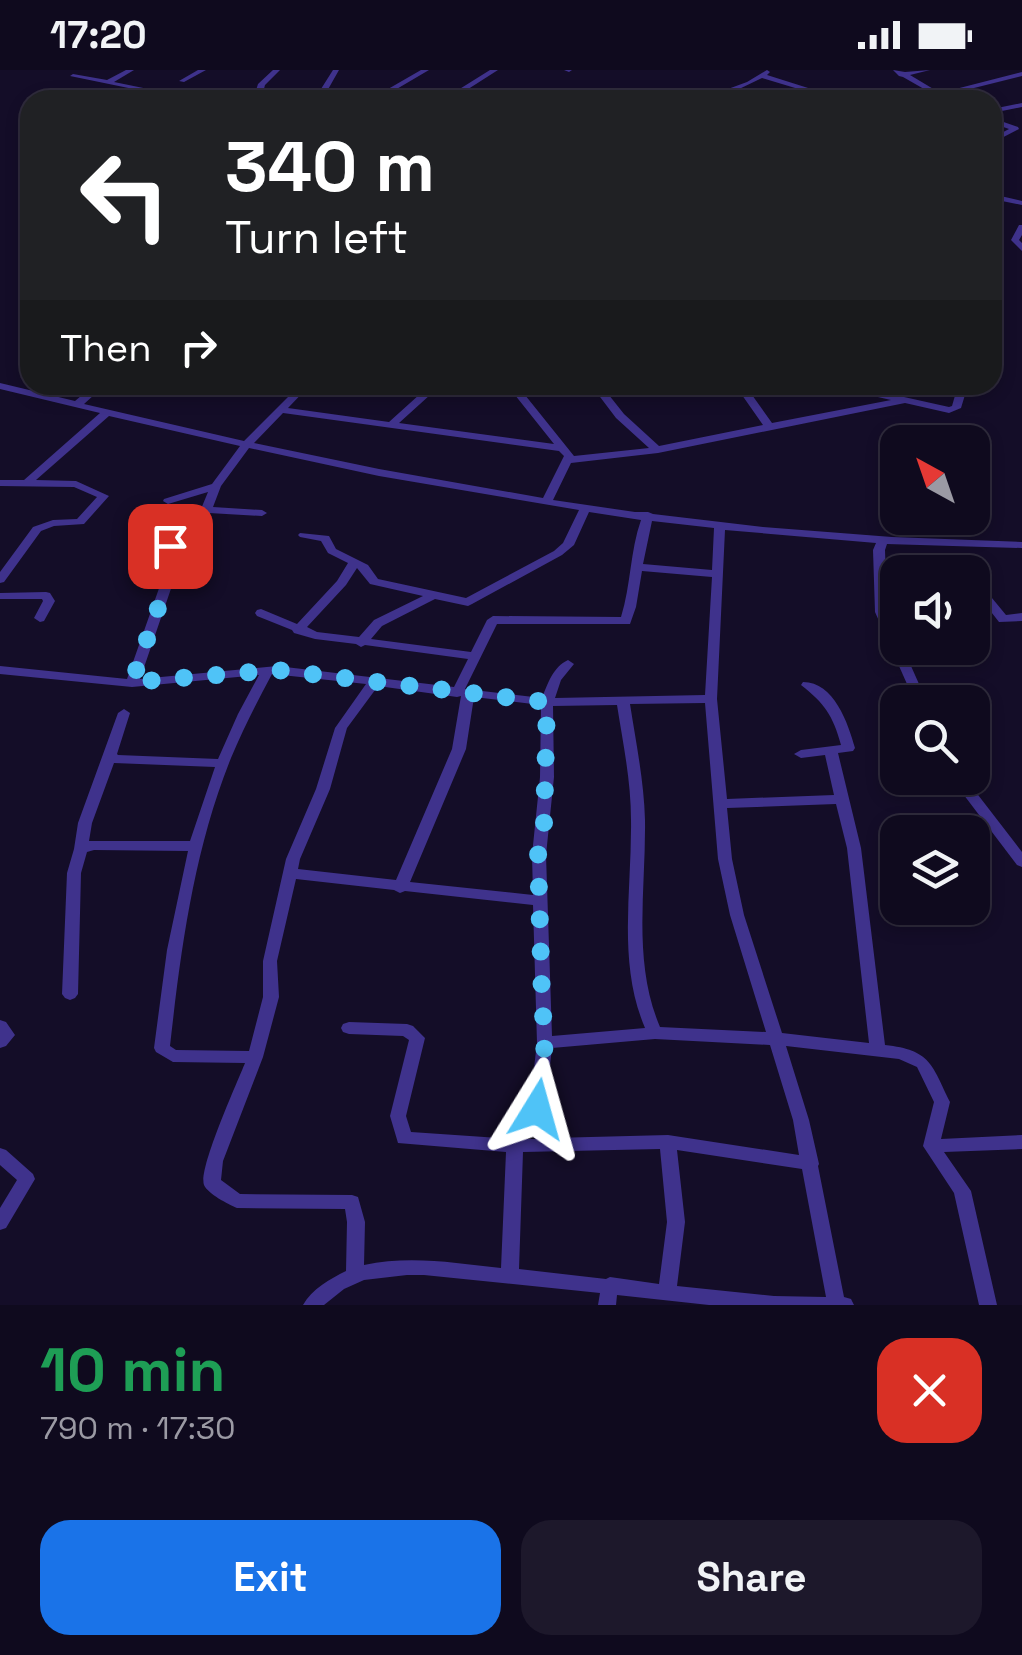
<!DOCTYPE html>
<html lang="en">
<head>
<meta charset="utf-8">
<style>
  body { margin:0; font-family:"Space Grotesk",sans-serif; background:#1d182b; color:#f1f3f6; height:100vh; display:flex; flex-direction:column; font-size:38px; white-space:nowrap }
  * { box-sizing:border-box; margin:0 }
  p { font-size:32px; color:#9b9aa4 }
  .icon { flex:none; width:55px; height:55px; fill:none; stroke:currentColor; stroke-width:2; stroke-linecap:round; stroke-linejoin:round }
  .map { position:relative; height:1235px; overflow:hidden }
  .drawer { display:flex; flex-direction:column; background:#0f0a1e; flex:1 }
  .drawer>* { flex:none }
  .top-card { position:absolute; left:20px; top:20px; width:982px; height:305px; border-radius:30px; box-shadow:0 5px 15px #0003,0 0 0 2px #2f2b3c; background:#202124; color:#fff; overflow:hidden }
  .needle { width:65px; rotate:320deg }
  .buttons { position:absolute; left:880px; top:355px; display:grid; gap:20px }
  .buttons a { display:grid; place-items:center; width:110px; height:110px; border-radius:20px; background:#0f0a1e; box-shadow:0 5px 15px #0003,0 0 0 2px #2f2b3c; font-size:50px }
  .pin { position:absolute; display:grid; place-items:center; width:85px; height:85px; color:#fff; margin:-42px; border-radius:20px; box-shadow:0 5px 15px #0006 }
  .me { position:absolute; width:110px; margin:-55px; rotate:8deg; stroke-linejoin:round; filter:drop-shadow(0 0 8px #0008) }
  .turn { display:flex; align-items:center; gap:35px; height:210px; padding:0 40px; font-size:45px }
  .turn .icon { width:130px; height:130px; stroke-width:2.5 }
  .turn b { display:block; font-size:70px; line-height:85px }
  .then { display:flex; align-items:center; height:95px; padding:0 40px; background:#0003; gap:20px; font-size:38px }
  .round { display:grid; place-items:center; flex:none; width:105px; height:105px; border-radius:30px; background:#1d182b }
  .summary { display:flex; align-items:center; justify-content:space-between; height:170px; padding:0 40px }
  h1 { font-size:60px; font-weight:800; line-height:75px; color:#1e9e55 }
  .cta { display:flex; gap:20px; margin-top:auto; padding:20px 40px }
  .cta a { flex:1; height:115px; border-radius:30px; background:#1a73e8; color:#fff; font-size:40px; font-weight:800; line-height:115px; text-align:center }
  .cta a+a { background:#1d182b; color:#f1f3f6 }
  .status { display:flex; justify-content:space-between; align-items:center; height:70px; padding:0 50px; background:#0f0a1e; direction:ltr }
  .status svg { height:28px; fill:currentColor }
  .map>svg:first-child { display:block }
</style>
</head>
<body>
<div class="status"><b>17:20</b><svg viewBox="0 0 49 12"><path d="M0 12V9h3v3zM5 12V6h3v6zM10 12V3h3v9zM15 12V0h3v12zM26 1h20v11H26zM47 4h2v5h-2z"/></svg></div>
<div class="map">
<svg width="1022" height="1235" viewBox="0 0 1022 1235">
  <rect width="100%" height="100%" fill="#140d28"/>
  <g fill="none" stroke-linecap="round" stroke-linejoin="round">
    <!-- minor -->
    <path fill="#3f328c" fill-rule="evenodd" d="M 126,0 L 134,0 L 114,12 L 202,30 L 187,30 L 70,6 L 73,4 L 107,10 Z
      M 198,0 L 206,0 L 184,12 L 179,11 Z
      M 273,0 L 280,0 L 265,15 L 261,30 L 253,30 L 258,14 Z
      M 333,0 L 339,0 L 322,30 L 314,30 Z
      M 421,0 L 429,0 L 378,30 L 369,30 Z
      M 490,0 L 498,0 L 451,30 L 442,30 Z
      M 564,0 L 572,0 L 569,2 Z
      M 767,0 L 770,2 L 767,5 L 846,30 L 835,30 L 762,8 L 737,20 L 763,30 L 752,30 L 731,22 L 709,30 L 698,30 L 747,12 Z
      M 893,0 L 905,2 L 930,0 L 910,5 L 940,23 L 1022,2 L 1022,6 L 946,25 L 946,29 L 943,29 L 929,22 L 911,30 L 901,30 L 924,19 L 903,7 L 899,6 Z
      M 1022,33 L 1022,37 L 992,43 L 992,39 Z
      M 992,48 L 1018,57 L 1019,59 L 992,73 L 992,68 L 1009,59 L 992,53 Z
      M 992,124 L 1022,131 L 1022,135 L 992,129 Z
      M 1019,155 L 1022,155 L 1022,165 L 1019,170 L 1022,173 L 1022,181 L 1011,170 Z
      M 0,313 L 75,331 L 94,315 L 105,315 L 84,334 L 244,371 L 300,315 L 310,315 L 288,338 L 389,352 L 430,315 L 441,315 L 399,353 L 554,374 L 507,315 L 517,315 L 574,386 L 649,378 L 616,348 L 591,315 L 601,315 L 624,344 L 659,376 L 763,355 L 735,315 L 745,315 L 772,353 L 891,330 L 834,317 L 832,315 L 850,315 L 949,337 L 952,336 L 958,315 L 968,315 L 961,338 L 949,343 L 905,333 L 658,383 L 571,393 L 553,430 L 635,442 L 648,442 L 653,444 L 763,457 L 892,467 L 1022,472 L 1022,478 L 887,474 L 885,480 L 887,542 L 898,566 L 898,578 L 903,578 L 927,632 L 915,632 L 875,542 L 873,480 L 876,473 L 725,460 L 717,629 L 727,729 L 834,725 L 825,685 L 801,688 L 794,684 L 801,680 L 841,675 C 833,645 824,633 801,615 L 803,612 C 834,612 848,653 855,678 L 853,681 L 838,683 L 861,778 L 885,975 C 931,980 932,995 950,1032 L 941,1069 L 1022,1065 L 1022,1079 L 944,1082 L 971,1121 L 997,1235 L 979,1235 L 954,1123 L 923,1076 L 934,1032 L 917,997 L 899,989 L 786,976 L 809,1050 L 819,1094 L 818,1096 L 844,1227 L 851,1229 L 854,1235 L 709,1235 L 617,1225 L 616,1235 L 598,1235 L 600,1223 L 424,1205 L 407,1205 L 364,1210 L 344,1219 L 324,1235 L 303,1235 C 312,1219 330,1209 346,1201 L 347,1152 L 345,1139 L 237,1138 C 228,1134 208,1124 204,1115 C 198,1099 237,1013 245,993 L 173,992 L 156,982 L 154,978 L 167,880 L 188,781 L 94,780 L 87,782 L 81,803 L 78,924 L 75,928 L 70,930 L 65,928 L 62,924 L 67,803 L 74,779 L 78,753 L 118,643 L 124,639 L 130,643 L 117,684 L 118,685 L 218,689 L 238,644 L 259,605 L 132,617 L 0,604 L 0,596 L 127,609 L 163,507 L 164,476 L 201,439 L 208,422 L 168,434 L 163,431 L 164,429 L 212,414 L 240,376 L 109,346 L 36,410 L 76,411 L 109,426 L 84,454 L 54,456 L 41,461 L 4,512 L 0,513 L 0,502 L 33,457 L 53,450 L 77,449 L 97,427 L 74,417 L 0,416 L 0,410 L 24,410 L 100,343 L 0,319 ZM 283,343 L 559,381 L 564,386 L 543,428 L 379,399 L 254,373 ZM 249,378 L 379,406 L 579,440 L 563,473 L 554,481 L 466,528 L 378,509 L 368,495 L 336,479 L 329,466 L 300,463 L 298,465 L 300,467 L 321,471 L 328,483 L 348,493 L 337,511 L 297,554 L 261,539 L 257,540 L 255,543 L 257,546 L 292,560 L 294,563 L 315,569 L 356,574 L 361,577 L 365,575 L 468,589 L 454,617 L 277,596 L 140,609 L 175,507 L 176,477 L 209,443 L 262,446 L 267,443 L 262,440 L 213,437 L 221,416 ZM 589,442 L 641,450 C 630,481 631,515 621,547 L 493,546 L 487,550 L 471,582 L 371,569 L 382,556 L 435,529 L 468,536 L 472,534 L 562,485 L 574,475 ZM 652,451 L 714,458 L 712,500 L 643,494 ZM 357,498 L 370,514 L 423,526 L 374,550 L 359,567 L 317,562 L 307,557 L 346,515 ZM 642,501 L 712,507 L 705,625 L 555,628 L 561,610 L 574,594 L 568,590 C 553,597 548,613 542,628 L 465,619 L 497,554 L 630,554 L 636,537 ZM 272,604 L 366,614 L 335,658 L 316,719 L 286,789 L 263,891 L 263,927 L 249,981 L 176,980 L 170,976 C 181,878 194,780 231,688 C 243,659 257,632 272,604 ZM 378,616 L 457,627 L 461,626 L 452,679 L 396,810 L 298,799 L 300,789 L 330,719 L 347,658 ZM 474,627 L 541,635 L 540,707 L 532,785 L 533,825 L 410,812 L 466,679 ZM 705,633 L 718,789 L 730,845 L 766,962 L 660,957 C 632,891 646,819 645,750 C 644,711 636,673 630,634 ZM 617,635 C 623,673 631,711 631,750 C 632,820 617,892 645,958 L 552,966 L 546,785 L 554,707 L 553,636 ZM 114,693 L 215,697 L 190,771 L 89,771 L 92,753 ZM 836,734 L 847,778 L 869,973 L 782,963 L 744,845 L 732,789 L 727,738 ZM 296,809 L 394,820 L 400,823 L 405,821 L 533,835 L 537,973 L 529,1039 L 535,1069 L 515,1069 L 411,1062 L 406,1046 L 425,968 L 413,956 L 407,954 L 349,952 L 343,954 L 341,958 L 343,962 L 349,964 L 403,966 L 409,970 L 390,1046 L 398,1073 L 506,1082 L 501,1198 C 455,1193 410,1185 364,1195 L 365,1152 L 358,1127 L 352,1125 L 240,1124 L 221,1110 L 223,1091 L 263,987 L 279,927 L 277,891 ZM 655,969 L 770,975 L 793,1050 L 799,1085 L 668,1065 L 552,1068 L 545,1039 L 552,978 ZM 660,1079 L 667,1152 L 659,1214 L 610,1207 L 606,1209 L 519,1199 L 523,1082 ZM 677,1080 L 802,1099 L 826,1227 L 774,1226 L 677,1216 L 685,1152 Z
      M 983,521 L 987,522 L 1006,545 L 1022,543 L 1022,551 L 999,552 L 977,524 Z
      M 46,522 L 50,523 L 55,531 L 44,551 L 40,552 L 34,548 L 43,531 L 42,529 L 0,529 L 0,523 Z
      M 951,708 L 965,708 L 1022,782 L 1022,797 L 1017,795 Z
      M 0,950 L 6,952 L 15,965 L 6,976 L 0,978 Z
      M 0,1078 L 6,1080 L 33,1104 L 35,1109 L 6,1158 L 0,1160 L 0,1138 L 17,1110 L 0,1095 Z"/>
  </g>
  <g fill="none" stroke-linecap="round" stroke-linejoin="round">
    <!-- route -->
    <path stroke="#4fc3f7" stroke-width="18" stroke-dasharray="0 32.4" d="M 170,476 L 169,507 L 132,612 L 277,600 L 547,632 L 544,754 L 538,785 L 542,930 L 545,973 L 537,1039"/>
  </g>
</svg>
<div class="buttons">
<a><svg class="needle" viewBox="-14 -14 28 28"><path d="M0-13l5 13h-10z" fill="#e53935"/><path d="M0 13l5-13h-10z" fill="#9b9aa4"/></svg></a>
<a><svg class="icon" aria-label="sound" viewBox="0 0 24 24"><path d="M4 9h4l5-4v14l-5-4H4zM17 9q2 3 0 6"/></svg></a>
<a><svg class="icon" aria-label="search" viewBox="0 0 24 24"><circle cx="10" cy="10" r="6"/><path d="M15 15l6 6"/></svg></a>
<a><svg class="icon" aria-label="layers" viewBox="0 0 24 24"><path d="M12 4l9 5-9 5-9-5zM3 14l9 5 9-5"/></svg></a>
</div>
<div class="pin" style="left:170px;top:476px;background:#d93025"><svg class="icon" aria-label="arrive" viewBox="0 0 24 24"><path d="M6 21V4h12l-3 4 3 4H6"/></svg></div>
<svg class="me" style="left:537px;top:1039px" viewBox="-20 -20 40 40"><path d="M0-17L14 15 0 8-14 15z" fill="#4fc3f7" stroke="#fff" stroke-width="4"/></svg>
<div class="top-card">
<div class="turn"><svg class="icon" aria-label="left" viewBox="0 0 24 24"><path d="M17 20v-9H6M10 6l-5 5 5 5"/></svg><div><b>340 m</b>Turn left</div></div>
<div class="then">Then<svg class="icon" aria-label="right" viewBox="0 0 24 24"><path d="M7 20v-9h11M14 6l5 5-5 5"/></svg></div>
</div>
</div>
<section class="drawer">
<div class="summary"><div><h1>10 min</h1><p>790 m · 17:30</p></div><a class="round" style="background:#d93025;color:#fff"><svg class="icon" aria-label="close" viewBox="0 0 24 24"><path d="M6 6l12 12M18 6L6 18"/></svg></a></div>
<div class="cta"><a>Exit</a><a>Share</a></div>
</section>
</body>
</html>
